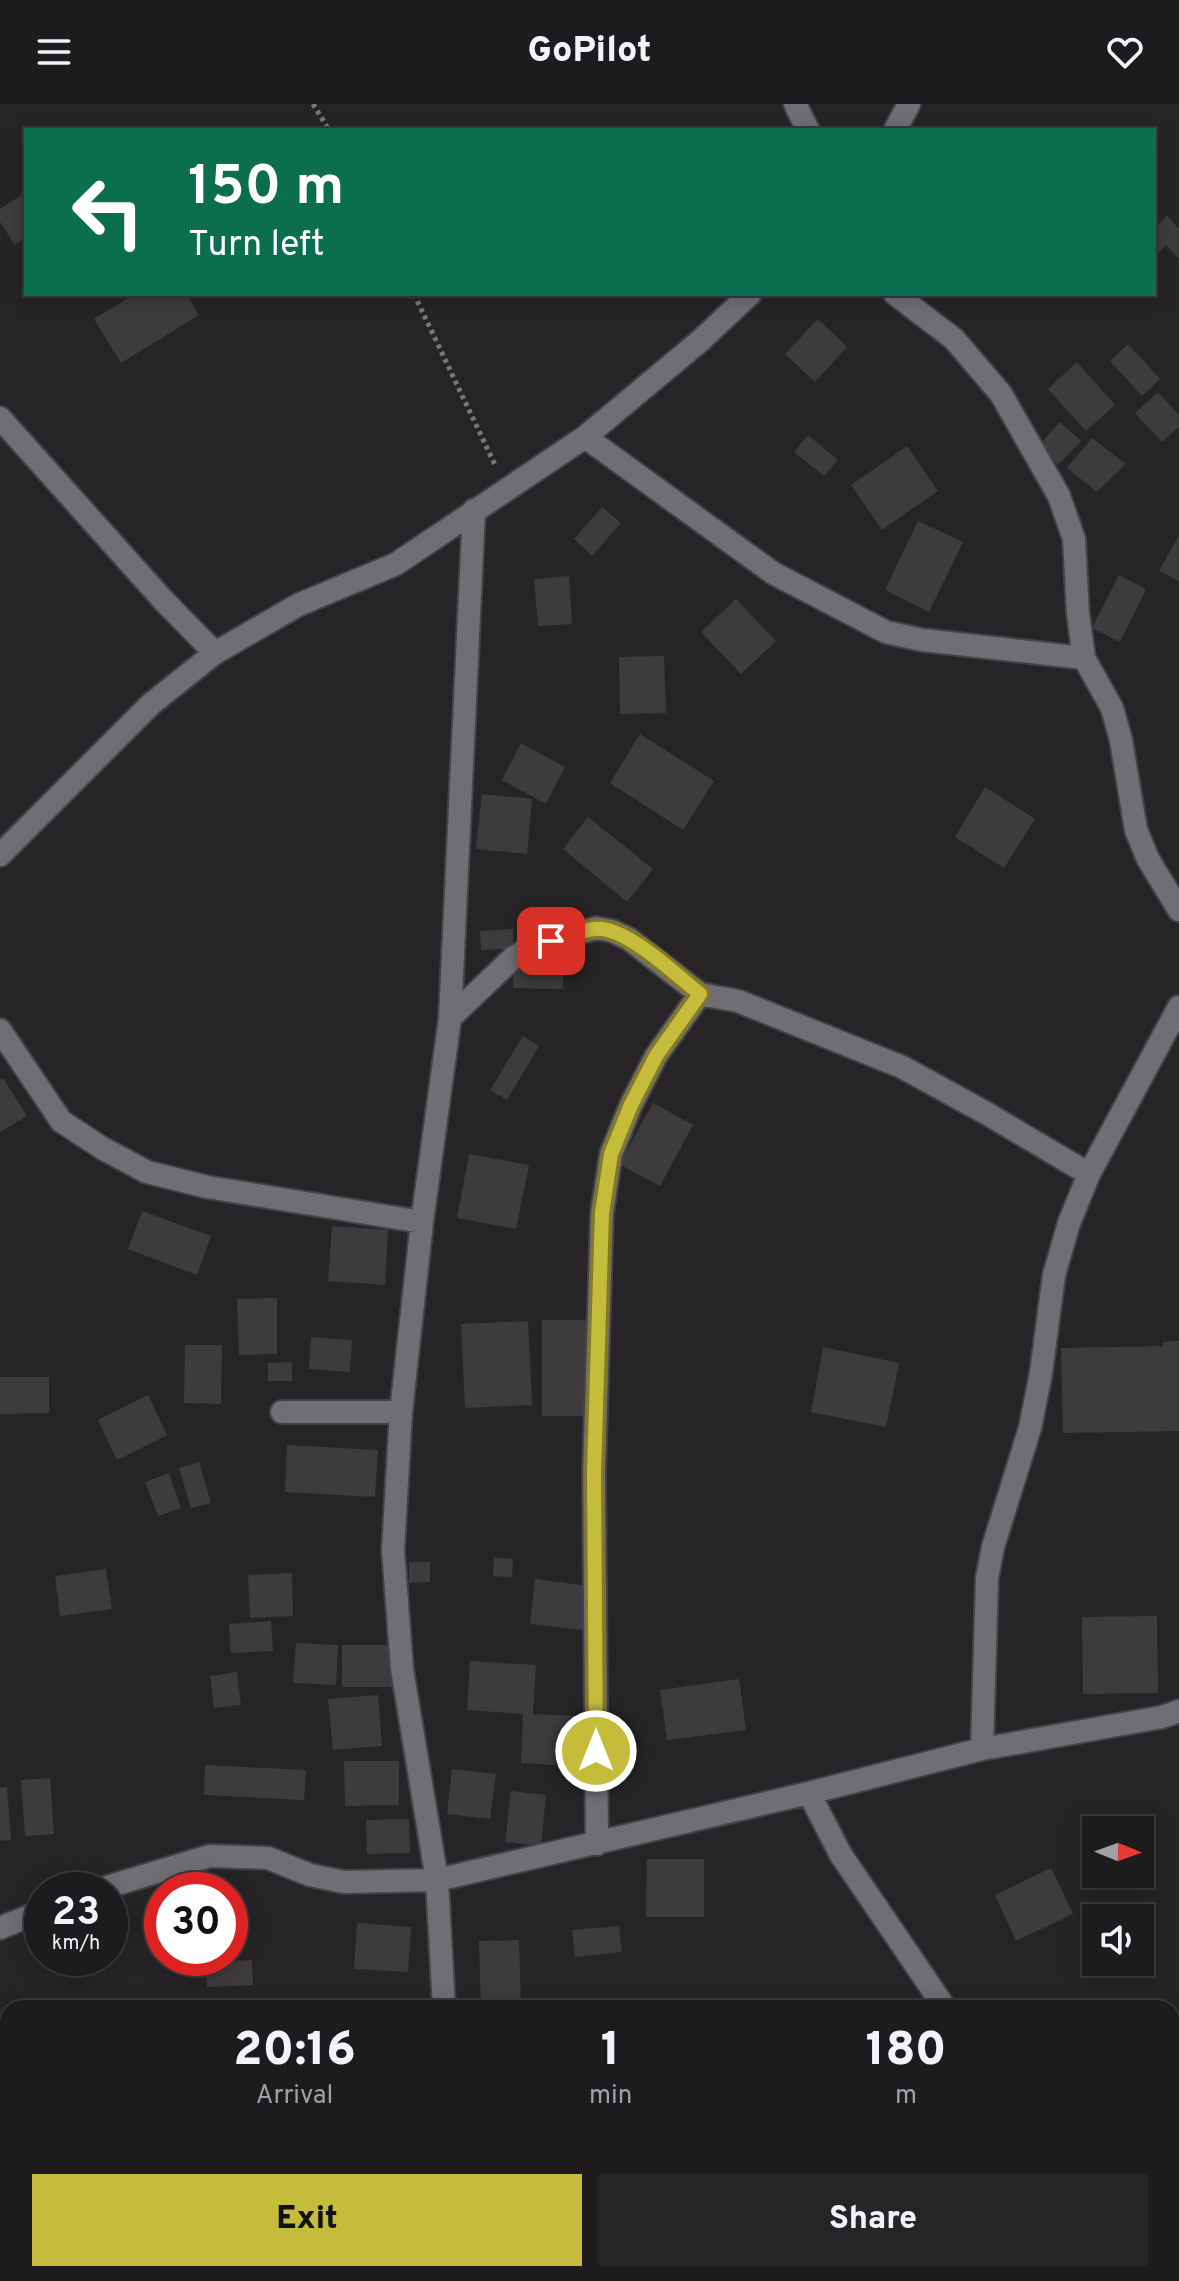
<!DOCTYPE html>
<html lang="en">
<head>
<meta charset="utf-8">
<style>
  body { margin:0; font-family:Overpass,sans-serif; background:#252427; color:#f1f3f6; height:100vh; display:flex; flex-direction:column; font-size:30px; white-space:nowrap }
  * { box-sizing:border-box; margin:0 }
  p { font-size:26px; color:#a0a1a4 }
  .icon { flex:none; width:44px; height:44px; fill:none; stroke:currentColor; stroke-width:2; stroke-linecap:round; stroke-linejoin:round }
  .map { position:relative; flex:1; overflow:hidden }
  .details { position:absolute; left:0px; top:1896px; width:1180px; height:282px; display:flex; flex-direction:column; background:#1d1b1e; border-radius:24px 24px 0 0; box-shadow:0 4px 20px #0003,0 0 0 2px #3b393c }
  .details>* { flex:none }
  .guide { position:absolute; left:24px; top:24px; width:1132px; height:168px; border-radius:0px; box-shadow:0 4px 20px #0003,0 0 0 2px #3b393c; background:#0b6e4f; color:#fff; overflow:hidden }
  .needle { width:52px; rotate:91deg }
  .controls { position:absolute; left:1082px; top:1712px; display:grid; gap:16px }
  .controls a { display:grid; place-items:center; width:72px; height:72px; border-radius:0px; background:#1d1b1e; box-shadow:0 4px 20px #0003,0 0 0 2px #3b393c; font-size:40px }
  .speed { position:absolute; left:24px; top:1768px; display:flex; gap:16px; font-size:40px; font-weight:700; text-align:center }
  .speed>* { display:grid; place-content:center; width:104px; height:104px; border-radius:50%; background:#1d1b1e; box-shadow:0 4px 20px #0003,0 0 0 2px #3b393c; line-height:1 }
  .speed small { font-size:20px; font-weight:400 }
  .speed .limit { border:12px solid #d22; background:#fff; color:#111 }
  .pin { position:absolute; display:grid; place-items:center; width:68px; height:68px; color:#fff; margin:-34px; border-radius:16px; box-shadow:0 4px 12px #0006 }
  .me { position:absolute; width:88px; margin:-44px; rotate:0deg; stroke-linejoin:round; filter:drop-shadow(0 0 6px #0008) }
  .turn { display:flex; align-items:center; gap:28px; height:168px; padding:0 32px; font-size:36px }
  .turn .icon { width:104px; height:104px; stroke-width:2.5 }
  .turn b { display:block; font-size:56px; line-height:68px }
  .eta { display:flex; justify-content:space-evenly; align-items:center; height:136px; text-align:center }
  .eta b { font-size:48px; font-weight:800; line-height:56px }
  .action { display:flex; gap:16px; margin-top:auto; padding:16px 32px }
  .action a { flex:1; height:92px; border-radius:0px; background:#c6bc3c; color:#111; font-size:32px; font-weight:800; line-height:92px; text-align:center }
  .action a+a { background:#252427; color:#f1f3f6 }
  header { display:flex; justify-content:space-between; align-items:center; height:104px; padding:0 32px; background:#1d1b1e; font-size:36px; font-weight:800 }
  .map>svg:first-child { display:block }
</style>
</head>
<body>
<header><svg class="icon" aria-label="menu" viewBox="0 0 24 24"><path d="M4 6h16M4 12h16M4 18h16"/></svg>GoPilot<svg class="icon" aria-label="heart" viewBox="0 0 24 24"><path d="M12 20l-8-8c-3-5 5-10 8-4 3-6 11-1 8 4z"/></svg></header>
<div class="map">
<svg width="1179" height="2177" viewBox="0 0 1179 2177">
  <rect width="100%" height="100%" fill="#272428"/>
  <!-- building -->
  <path fill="#3e3b3f" d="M 26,88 L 26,133 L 15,141 L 0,118 L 0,105 Z
    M 1167,112 L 1179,125 L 1179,155 L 1166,141 L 1157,150 L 1154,148 L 1154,124 Z
    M 135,190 L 187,190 L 199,211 L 121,259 L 94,215 Z
    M 818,215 L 847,243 L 815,278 L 785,250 Z
    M 1128,240 L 1160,275 L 1142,292 L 1110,257 Z
    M 1077,258 L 1115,301 L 1086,327 L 1048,285 Z
    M 1158,288 L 1179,311 L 1179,323 L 1162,338 L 1135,309 Z
    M 1060,318 L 1081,337 L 1058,361 L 1038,342 Z
    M 808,331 L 838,356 L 824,372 L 794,348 Z
    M 1092,334 L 1126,360 L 1097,388 L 1067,364 Z
    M 907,342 L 938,387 L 882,426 L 851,381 Z
    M 602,403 L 621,419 L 592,452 L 574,435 Z
    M 918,417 L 963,438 L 929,508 L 885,486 Z
    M 1179,431 L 1179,477 L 1159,467 Z
    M 1119,471 L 1146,485 L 1120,538 L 1092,524 Z
    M 569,472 L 572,520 L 538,522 L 534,475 Z
    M 736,495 L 776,537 L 741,570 L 701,528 Z
    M 664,552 L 666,609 L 620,610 L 619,553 Z
    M 640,630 L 714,677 L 683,726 L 610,679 Z
    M 521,639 L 565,663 L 546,700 L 502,676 Z
    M 985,683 L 1035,715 L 1004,764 L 955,733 Z
    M 482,690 L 532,695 L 527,750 L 476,745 Z
    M 588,713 L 653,765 L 627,798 L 563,745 Z
    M 513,825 L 514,845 L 481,846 L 480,827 Z
    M 514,860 L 563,861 L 563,885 L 513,884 Z
    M 523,932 L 539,942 L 507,996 L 490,986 Z
    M 3,974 L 27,1012 L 0,1028 L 0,976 Z
    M 653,999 L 693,1021 L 660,1082 L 619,1060 Z
    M 469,1050 L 529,1061 L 516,1125 L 457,1114 Z
    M 142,1107 L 211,1132 L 197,1171 L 128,1145 Z
    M 332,1122 L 388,1126 L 385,1181 L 328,1177 Z
    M 277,1194 L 277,1250 L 239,1251 L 237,1195 Z
    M 542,1216 L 587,1216 L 587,1312 L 542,1312 Z
    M 528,1217 L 532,1301 L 465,1304 L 461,1220 Z
    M 311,1233 L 352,1236 L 350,1268 L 309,1265 Z
    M 1179,1237 L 1179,1327 L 1063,1329 L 1061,1244 L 1163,1242 L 1163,1238 Z
    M 185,1241 L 222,1241 L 221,1300 L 184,1299 Z
    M 823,1243 L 899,1259 L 886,1323 L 811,1308 Z
    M 292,1258 L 292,1277 L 268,1277 L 268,1259 Z
    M 0,1273 L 49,1273 L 49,1309 L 0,1310 Z
    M 148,1291 L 167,1331 L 117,1356 L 98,1316 Z
    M 287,1341 L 378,1346 L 375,1393 L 285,1388 Z
    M 199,1358 L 211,1399 L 191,1404 L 179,1364 Z
    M 169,1369 L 181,1404 L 158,1412 L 145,1378 Z
    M 494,1453 L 513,1455 L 512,1473 L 493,1472 Z
    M 409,1458 L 430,1458 L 430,1478 L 409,1479 Z
    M 106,1465 L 112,1505 L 60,1512 L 55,1472 Z
    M 292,1469 L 293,1512 L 250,1514 L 248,1471 Z
    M 535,1475 L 589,1482 L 584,1526 L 530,1520 Z
    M 1157,1512 L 1158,1589 L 1083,1590 L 1082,1513 Z
    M 271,1517 L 273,1547 L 231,1549 L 229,1520 Z
    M 296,1539 L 338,1541 L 336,1581 L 293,1579 Z
    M 342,1541 L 394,1541 L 394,1583 L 342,1583 Z
    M 470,1557 L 536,1561 L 533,1610 L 578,1612 L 575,1662 L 521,1659 L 523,1610 L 467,1606 Z
    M 237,1568 L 241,1601 L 214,1604 L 210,1572 Z
    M 739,1575 L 746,1626 L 667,1636 L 660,1586 Z
    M 378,1591 L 382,1642 L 333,1646 L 328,1595 Z
    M 344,1657 L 399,1657 L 399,1701 L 345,1702 Z
    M 205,1661 L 306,1666 L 304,1696 L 204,1691 Z
    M 452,1665 L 496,1670 L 490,1715 L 447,1710 Z
    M 50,1674 L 54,1730 L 25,1732 L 21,1676 Z
    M 0,1683 L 7,1683 L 11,1736 L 0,1737 Z
    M 511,1687 L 546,1691 L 541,1742 L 505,1738 Z
    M 409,1715 L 410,1749 L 367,1750 L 366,1716 Z
    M 647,1755 L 704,1755 L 704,1813 L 646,1813 Z
    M 1051,1764 L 1073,1810 L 1016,1837 L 995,1791 Z
    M 357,1819 L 411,1823 L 408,1868 L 354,1865 Z
    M 619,1822 L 622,1848 L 575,1853 L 572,1826 Z
    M 519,1836 L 521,1904 L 481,1904 L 479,1837 Z
    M 252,1856 L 253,1881 L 207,1883 L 206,1858 Z
    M 1179,1922 L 1179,2015 L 1172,2018 L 1172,1924 Z
    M 0,2023 L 8,2046 L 8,2049 L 0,2052 Z
    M 58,2170 L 81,2170 L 84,2177 L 43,2177 Z
    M 302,2170 L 348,2170 L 349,2177 L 303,2177 Z
    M 493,2170 L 536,2170 L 535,2177 L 498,2177 L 492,2176 Z
    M 865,2170 L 913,2170 L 913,2177 L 865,2177 Z
    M 947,2170 L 979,2170 L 964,2177 L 950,2177 Z"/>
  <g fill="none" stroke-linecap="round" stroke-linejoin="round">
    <!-- minor casing -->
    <g stroke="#454246" stroke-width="26">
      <path id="minor" d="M 795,0 L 808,26
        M 895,26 L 909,0
        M 895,190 L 954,235 L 1001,290 L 1059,392 L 1074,435 L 1078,510 L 1084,554 L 1112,604 L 1121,636 L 1136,726 L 1148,755 L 1179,806
        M 0,314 L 164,497 L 215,549
        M 585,333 L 773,469 L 886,528 L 922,536 L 1084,554
        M 0,751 L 151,600 L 215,549 L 298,501 L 396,460 L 585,333 L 700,237 L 750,190
        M 450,914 L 514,853 L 529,844 L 596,824 L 612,827 L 629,835 L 700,890
        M 0,926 L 61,1017 L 102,1044 L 147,1068 L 207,1083 L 422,1118
        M 282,1308 L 401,1308
        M 982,1645 L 987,1474 L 993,1443 L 1030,1324 L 1041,1269 L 1054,1171 L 1069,1119 L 1089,1070 L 1179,903
        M 809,1689 L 841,1751 L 945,1904
        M 597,1740 L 594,1368 L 602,1109 L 611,1050 L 631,1001 L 656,952 L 700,890 L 738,897 L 902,963 L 986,1009 L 1089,1070
        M 97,1786 L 210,1752 L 268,1754 L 310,1771 L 344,1778 L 437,1776 L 809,1689 L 982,1645 L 1162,1613 L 1179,1607
        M 0,1824 L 42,1807
        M 444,1904 L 437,1776 L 402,1565 L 393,1446 L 401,1308 L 422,1118 L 450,914 L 474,406
        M 1102,2170 L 1106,2177
        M 416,2177 L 418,2170"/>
    </g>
    <!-- path -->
    <path stroke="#7a777b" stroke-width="5" stroke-dasharray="4 4" stroke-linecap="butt" d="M 313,0 L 329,26
      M 414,190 L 496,363
      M 685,2170 L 696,2177
      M 824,2170 L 826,2177"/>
    <!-- minor -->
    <use href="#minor" stroke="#716e73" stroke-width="22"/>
  </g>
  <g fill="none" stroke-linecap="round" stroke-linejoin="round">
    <!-- route casing -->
    <g stroke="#817a27" stroke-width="20">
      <path id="route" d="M 551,837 C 565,833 580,827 594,825 C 624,820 676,871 700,890 L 656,952 L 631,1001 L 611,1050 L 602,1109 L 594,1368 L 596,1647"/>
    </g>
    <!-- route -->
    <use href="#route" stroke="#c6bc3c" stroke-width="14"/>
  </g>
</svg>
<div class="controls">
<a><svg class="needle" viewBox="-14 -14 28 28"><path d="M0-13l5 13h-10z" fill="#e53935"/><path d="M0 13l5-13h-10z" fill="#a0a1a4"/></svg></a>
<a><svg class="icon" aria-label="sound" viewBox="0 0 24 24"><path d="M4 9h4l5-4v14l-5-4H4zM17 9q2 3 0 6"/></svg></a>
</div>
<div class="speed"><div>23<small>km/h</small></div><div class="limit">30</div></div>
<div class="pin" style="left:551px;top:837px;background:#d93025"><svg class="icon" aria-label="arrive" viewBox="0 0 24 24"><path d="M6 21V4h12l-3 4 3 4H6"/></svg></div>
<svg class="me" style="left:596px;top:1647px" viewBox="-20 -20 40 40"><circle r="17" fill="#c6bc3c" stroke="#fff" stroke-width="3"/><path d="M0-11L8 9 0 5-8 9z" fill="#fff"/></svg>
<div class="guide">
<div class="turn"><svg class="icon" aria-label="left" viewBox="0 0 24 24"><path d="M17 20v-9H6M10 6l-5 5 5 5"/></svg><div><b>150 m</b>Turn left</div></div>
</div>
<section class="details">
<div class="eta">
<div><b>20:16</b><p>Arrival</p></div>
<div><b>1</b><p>min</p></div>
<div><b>180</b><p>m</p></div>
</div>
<div class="action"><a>Exit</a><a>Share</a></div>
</section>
</div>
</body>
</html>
